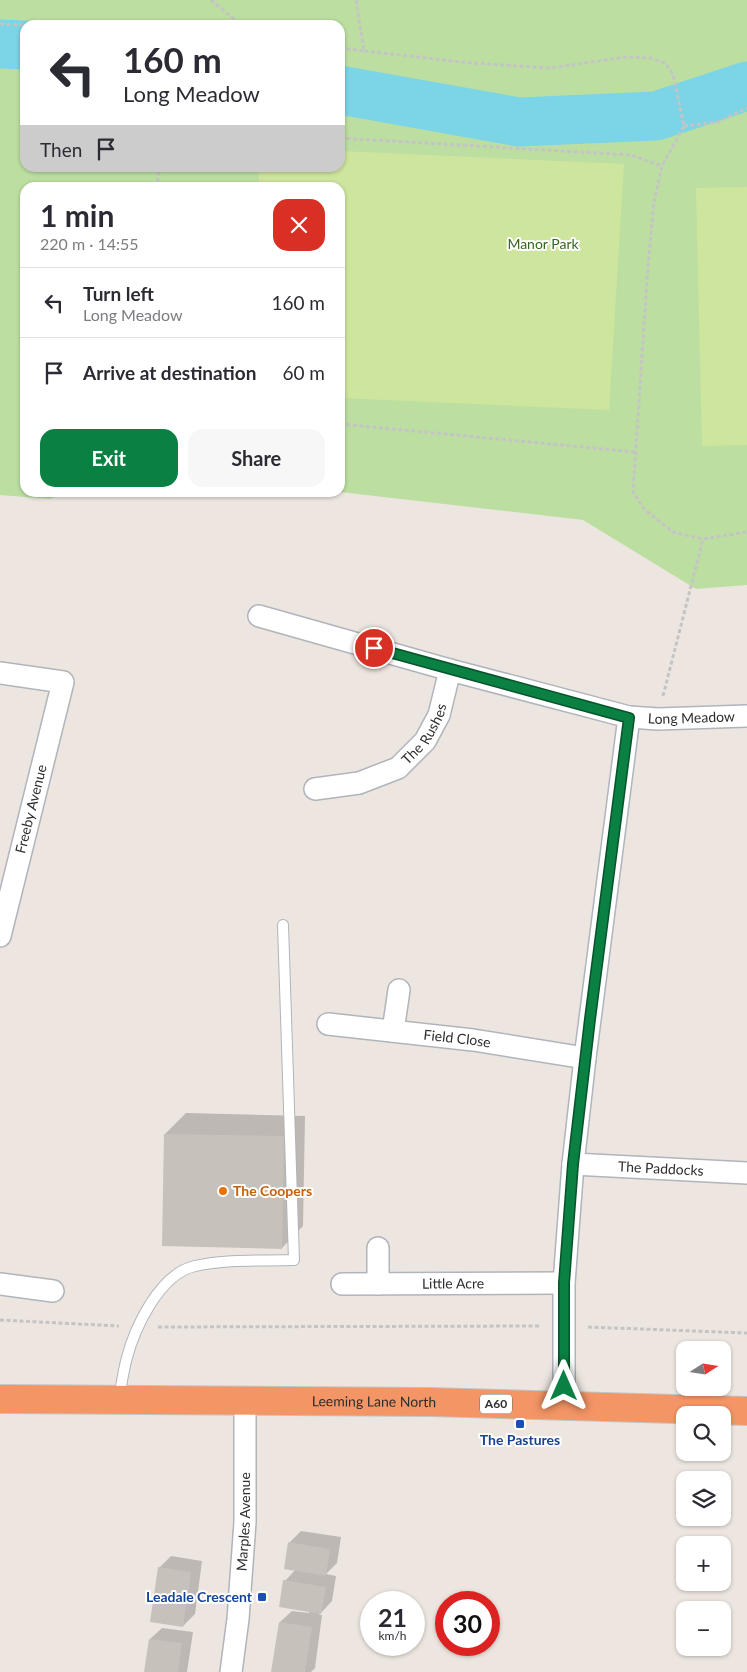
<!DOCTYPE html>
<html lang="en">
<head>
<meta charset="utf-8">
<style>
  body { margin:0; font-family:Lato,sans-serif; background:#f7f7f7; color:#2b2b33; height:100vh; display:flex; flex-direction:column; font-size:19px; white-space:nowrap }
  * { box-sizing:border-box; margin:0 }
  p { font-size:16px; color:#7c7c81 }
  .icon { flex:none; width:28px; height:28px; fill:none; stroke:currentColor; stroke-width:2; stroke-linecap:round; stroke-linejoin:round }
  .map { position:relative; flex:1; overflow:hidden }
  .panel { position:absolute; left:20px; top:182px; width:325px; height:315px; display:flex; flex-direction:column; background:#fff; border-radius:15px; box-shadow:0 1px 4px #0004 }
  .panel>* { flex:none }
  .hud { position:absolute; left:20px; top:20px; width:325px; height:152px; border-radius:15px; box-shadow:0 1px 4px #0004; background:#fff; color:#2b2b33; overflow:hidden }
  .needle { width:32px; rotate:78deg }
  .controls { position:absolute; left:676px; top:1341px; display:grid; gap:10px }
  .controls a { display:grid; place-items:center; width:55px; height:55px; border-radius:10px; background:#fff; box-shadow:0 1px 4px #0004; font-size:25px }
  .speed { position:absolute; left:360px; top:1591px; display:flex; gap:10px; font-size:25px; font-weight:700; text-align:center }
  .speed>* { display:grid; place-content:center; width:65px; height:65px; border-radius:50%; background:#fff; box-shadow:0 1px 4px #0004; line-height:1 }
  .speed small { font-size:12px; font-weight:400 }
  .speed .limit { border:8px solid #d22; background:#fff; color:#111 }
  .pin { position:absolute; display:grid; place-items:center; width:42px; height:42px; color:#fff; margin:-21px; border:2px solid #fff; border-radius:50%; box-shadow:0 1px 5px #0007 }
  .me { position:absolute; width:55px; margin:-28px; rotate:0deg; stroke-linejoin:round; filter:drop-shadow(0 0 4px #0008) }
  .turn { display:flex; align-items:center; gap:18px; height:105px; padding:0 20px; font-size:22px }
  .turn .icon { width:65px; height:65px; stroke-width:2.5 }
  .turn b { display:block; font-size:35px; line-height:42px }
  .then { display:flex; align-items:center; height:48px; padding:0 20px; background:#0003; gap:10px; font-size:19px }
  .round { display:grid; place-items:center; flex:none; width:52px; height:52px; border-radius:15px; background:#f7f7f7 }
  .overview { display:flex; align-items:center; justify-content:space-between; height:85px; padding:0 20px }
  h1 { font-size:30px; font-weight:700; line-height:38px }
  .primary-button { display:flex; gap:10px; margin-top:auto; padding:10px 20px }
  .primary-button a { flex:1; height:58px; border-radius:15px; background:#0b8043; color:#fff; font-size:20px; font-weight:700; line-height:58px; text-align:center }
  .primary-button a+a { background:#f7f7f7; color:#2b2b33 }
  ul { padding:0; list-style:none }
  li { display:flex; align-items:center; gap:15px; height:70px; padding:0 20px; border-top:1px solid #e1e1e2 }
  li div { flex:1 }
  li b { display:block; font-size:19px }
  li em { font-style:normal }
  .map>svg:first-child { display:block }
</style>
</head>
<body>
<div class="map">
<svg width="747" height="1672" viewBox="0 0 747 1672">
  <rect width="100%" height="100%" fill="#ede6e0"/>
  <!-- green -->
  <path fill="#bcdfa1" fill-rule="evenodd" d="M 0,0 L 747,0 L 747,585 L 696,589 L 583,520 L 340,492 L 340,188 L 25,188 L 25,492 L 67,493 L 50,499 L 0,495 ZM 25,25 L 340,25 L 340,168 L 25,168 Z"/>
  <!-- pitch -->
  <path fill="#cee59e" d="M 340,151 L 624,164 L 609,410 L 340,398 L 340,188 L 259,187 L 259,168 L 340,168 Z
    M 747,187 L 747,445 L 702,446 L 696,188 Z"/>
  <!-- shadow -->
  <path fill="#0003" d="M 186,1113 L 305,1116 L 303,1226 L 282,1248 L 165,1134 Z
    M 301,1531 L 341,1537 L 337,1563 L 326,1574 L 336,1576 L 332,1601 L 319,1615 L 322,1615 L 315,1668 L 311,1672 L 273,1672 L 280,1622 L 292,1611 L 309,1613 L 309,1611 L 285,1581 L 296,1569 L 290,1542 Z
    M 171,1556 L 202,1561 L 195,1614 L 183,1626 L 159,1568 Z
    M 162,1628 L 193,1632 L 187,1672 L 145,1672 L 150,1639 Z"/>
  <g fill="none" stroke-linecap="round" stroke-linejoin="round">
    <!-- river -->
    <path stroke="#7cd4e7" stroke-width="49" d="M 0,44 L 25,45
      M 340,90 L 519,122 L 656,116 L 747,86"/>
  </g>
  <!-- building -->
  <path fill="#c6c1bb" d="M 164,1134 L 284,1136 L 282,1249 L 162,1246 Z
    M 288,1542 L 330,1549 L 326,1576 L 284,1569 Z
    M 158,1567 L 191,1572 L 183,1627 L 150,1622 Z
    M 283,1580 L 326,1587 L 321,1614 L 279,1607 Z
    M 279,1622 L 312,1627 L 305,1672 L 271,1672 Z
    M 149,1639 L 182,1643 L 178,1672 L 144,1672 Z"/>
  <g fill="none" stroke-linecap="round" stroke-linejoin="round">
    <!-- lane casing -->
    <g stroke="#b0b4bc" stroke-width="12">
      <path id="lane" d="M 119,1399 C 121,1386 123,1374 126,1361 C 134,1329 159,1274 195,1266 C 227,1259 262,1261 294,1260 L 283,925"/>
    </g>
    <!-- street casing -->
    <g stroke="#b0b4bc" stroke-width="24">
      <g id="street">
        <path id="s1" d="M 259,616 L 450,670 L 629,717 L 658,719 L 747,716"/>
        <path d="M 0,673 L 63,682 L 0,936"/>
        <path id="s2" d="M 315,789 L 359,783 L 398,768 L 425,741 L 439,715 L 450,670"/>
        <path id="s3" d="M 328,1024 L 473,1040 L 585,1058"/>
        <path d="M 393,1031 L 399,990"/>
        <path id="s4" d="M 573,1164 L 747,1173"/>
        <path d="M 378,1248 L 378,1284"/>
        <path d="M 0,1284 L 53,1291"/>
        <path id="s5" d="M 342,1284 L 564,1283"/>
        <path d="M 564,1406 L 564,1283 L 573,1164 L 585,1058 L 629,717"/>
        <path id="s6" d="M 231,1672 L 238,1619 L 245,1522 L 245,1401"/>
      </g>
    </g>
    <!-- highway casing -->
    <g stroke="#c4c4c4" stroke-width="30">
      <g id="highway">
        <path id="s7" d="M 0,1399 L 430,1402 L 747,1411"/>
      </g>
    </g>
    <!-- path -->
    <path stroke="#c4c4c4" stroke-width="3" stroke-dasharray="4 2.5" stroke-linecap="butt" d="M 211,0 L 241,25
      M 356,0 L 364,51 L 471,63 L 550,68 L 626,57 L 650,58 L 665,63 L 673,74 L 684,126 L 662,166 L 654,202 L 648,266 L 633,492 L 644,509 L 673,532 L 703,539 L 747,532
      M 0,24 L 25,25
      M 340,48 L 364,51
      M 684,126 L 718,122 L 747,108
      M 340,138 L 631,155 L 662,166
      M 157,188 L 159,168
      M 340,424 L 635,452
      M 663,696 L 703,539
      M 0,1320 L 119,1326
      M 158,1327 L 539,1326
      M 588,1327 L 747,1333"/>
    <!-- lane -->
    <use href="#lane" stroke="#fff" stroke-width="10"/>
    <!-- street -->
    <use href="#street" stroke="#fff" stroke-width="21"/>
    <!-- highway -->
    <use href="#highway" stroke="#f39565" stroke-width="28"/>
  </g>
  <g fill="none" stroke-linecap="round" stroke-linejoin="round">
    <!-- route casing -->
    <g stroke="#07532c" stroke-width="12">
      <path id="route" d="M 374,648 L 629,718 L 590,1019 L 573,1164 L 564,1283 L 564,1386"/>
    </g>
    <!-- route -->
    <use href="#route" stroke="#0b8043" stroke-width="9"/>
  </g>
  <!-- markers -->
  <circle fill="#e8710a" stroke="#fff" stroke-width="2" cx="223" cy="1191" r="5"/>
  <g fill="#1a4fb4" stroke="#fff" stroke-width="2">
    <rect x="515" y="1419" width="10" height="10" rx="2.5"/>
    <rect x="257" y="1592" width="10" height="10" rx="2.5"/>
  </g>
  <g text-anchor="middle" stroke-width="4" stroke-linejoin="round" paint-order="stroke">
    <!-- shield labels -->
    <rect fill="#fff" stroke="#6c6c6c" stroke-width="1" x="480" y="1394.5" width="32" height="19" rx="4"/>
    <g font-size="12" font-weight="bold" fill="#2d2d2d">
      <text x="496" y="1408">A60</text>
    </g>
    <!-- park labels -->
    <g font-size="14" fill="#356620" stroke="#fff">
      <text x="543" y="249">Manor Park</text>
    </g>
    <!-- street labels -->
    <g font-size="14" fill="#2d2d2d" stroke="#fff">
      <text dy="5" stroke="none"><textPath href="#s1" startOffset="446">Long Meadow</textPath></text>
      <text dy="5" stroke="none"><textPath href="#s2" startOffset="130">The Rushes</textPath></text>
      <text transform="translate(31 809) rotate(-76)" y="5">Freeby Avenue</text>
      <text dy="5" stroke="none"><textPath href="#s3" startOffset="130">Field Close</textPath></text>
      <text dy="5" stroke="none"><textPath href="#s4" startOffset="88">The Paddocks</textPath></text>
      <text dy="5" stroke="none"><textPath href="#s5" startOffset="111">Little Acre</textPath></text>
      <text dy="5" stroke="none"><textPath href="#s7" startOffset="374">Leeming Lane North</textPath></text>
      <text dy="5" stroke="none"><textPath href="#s6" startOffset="151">Marples Avenue</textPath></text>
    </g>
    <!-- food labels -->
    <g font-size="14" font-weight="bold" fill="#c56008" stroke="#fff" text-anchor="start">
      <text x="233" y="1196">The Coopers</text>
    </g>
    <!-- transit labels -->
    <g font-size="14" font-weight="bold" fill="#164399" stroke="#fff">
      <text x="520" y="1445">The Pastures</text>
      <text x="252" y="1602" text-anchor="end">Leadale Crescent</text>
    </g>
  </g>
</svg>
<div class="controls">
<a><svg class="needle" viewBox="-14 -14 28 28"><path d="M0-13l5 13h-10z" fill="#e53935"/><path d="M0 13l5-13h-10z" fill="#7c7c81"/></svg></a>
<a><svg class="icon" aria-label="search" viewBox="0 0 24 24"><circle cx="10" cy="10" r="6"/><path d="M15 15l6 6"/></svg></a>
<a><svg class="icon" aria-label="layers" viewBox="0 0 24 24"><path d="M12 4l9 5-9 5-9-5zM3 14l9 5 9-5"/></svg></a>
<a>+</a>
<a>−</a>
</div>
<div class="speed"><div>21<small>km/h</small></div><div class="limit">30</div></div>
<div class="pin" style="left:374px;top:648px;background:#d93025"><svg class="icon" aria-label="arrive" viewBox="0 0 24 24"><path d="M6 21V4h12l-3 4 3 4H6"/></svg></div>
<svg class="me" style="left:564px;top:1386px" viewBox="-20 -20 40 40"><path d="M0-17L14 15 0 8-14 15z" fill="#0b8043" stroke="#fff" stroke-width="4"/></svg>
<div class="hud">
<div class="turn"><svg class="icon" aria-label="left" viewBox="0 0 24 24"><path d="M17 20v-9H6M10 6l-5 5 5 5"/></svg><div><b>160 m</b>Long Meadow</div></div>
<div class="then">Then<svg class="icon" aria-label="arrive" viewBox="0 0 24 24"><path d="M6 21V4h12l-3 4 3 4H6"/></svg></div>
</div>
<section class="panel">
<div class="overview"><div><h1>1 min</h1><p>220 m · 14:55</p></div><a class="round" style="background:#d93025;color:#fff"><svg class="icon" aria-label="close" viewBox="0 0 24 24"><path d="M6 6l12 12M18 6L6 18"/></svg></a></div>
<ul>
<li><svg class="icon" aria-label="left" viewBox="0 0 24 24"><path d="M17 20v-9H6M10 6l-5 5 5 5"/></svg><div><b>Turn left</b><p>Long Meadow</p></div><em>160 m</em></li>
<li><svg class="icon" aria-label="arrive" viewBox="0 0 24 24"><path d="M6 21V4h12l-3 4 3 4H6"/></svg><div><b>Arrive at destination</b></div><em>60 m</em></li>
</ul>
<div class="primary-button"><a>Exit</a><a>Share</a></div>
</section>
</div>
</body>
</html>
